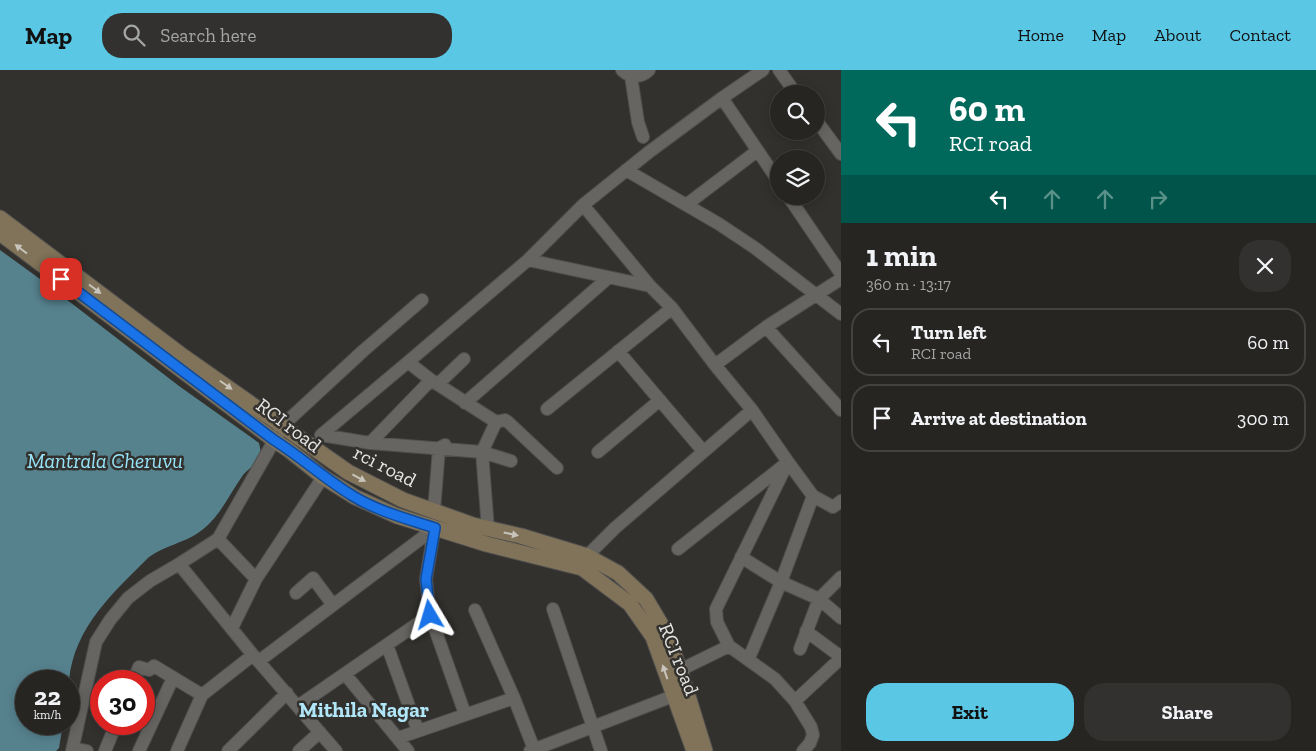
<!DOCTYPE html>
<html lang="en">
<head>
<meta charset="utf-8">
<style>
  body { margin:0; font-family:"Zilla Slab",serif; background:#32312f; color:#f1f3f6; height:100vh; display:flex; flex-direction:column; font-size:19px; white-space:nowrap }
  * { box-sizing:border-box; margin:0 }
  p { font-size:16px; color:#a4a5a5 }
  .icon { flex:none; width:28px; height:28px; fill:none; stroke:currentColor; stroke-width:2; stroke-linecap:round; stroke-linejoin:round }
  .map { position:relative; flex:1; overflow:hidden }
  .sheet { display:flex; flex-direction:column; background:#262522; width:475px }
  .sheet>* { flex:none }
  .banner { background:#00695c; color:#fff; overflow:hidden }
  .controls { position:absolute; left:770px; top:15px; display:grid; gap:10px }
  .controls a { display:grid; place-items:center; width:55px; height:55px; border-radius:50%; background:#262522; box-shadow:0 2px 12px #0003,0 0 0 1px #424240; font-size:25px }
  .speed { position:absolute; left:15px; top:600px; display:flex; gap:10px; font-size:25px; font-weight:700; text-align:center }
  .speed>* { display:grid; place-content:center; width:65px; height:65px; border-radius:50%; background:#262522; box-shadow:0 2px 12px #0003,0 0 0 1px #424240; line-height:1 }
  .speed small { font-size:12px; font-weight:400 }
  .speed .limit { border:8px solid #d22; background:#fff; color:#111 }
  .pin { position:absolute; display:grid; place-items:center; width:42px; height:42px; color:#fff; margin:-21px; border-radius:10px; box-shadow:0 2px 8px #0006 }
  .me { position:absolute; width:55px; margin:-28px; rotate:353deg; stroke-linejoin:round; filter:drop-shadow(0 0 4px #0008) }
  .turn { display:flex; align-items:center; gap:18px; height:105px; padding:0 25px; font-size:22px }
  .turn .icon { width:65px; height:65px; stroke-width:2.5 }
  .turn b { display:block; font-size:35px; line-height:42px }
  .lanes { display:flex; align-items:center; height:48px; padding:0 25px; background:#0003; justify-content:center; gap:25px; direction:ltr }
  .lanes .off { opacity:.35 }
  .round { display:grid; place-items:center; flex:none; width:52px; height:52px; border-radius:20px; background:#32312f }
  .head { display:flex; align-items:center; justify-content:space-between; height:85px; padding:0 25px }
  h1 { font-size:30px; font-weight:700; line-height:38px }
  .cta { display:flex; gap:10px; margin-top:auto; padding:10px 25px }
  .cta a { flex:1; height:58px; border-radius:20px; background:#5ac8e5; color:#111; font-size:20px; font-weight:700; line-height:58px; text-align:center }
  .cta a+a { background:#32312f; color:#f1f3f6 }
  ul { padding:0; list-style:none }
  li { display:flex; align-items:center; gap:15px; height:68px; margin:0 10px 8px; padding:0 15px; border:2px solid #424240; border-radius:20px }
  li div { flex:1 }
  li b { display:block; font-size:19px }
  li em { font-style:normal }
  header { display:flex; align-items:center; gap:30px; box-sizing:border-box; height:70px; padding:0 25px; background:#5ac8e5; color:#111 }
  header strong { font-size:24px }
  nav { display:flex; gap:28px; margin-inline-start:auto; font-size:18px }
  .search { width:350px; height:45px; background:#32312f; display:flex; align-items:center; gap:12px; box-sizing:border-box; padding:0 18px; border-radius:20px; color:#a4a5a5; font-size:19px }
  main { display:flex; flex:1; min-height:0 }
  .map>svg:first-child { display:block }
</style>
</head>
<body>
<header>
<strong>Map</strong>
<div class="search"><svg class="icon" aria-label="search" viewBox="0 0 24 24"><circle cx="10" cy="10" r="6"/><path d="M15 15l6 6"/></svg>Search here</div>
<nav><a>Home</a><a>Map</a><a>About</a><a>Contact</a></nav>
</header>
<main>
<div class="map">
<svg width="841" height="681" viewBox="0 0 841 681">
  <rect width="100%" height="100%" fill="#32312e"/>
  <!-- water -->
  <path fill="#56828e" d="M 0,180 L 40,209 L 179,316 L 259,373 C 260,378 262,384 259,388 C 256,395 248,399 243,405 C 228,426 220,448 198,463 C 183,473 164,476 149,487 C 113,523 74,557 69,611 L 26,611 L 26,654 L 63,654 L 59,678 L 56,681 L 0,681 Z"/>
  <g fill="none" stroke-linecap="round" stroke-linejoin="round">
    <!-- minor casing -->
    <g stroke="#4f4e4d" stroke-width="14">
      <path id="minor" d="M 622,0 C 630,8 641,8 649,0
        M 779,0 L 796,24
        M 631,6 L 638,52 L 643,67
        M 722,28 L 779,112
        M 816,50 L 841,84
        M 626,100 L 719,154 L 755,178 L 841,244
        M 788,126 L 841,204
        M 583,135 L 650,216
        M 686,135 L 757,81
        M 528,190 L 650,216 L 672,238 L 715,295 L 752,340 L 788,392 L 716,539 L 717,552 L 729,576 L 775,609 L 795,631 L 811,657 L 813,665 L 810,673 L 803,681
        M 766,257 L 841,340
        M 618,281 L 703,381
        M 715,295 L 766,257 L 841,209
        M 438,314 L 464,289
        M 465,333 L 608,208
        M 547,339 L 672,238
        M 496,352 L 505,350 L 508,352 L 557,398
        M 321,365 L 370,373 L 482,382 L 511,391
        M 321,365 L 408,292
        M 370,373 L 431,310
        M 598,382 L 660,330
        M 434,441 L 439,378 L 445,375
        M 488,459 L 482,382 L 496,352 L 431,310 L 408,292 L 528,190 L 583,135 L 649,82 L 722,28 L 763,0
        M 434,461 L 426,509 L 430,545 L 465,644
        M 218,469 L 256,509
        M 678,479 L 788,392 L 813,426 L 833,437 L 841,431
        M 741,487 L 781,512 L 819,529 L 800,579
        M 584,495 L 587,486 L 615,458 L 752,340
        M 841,507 L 819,529 L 841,548
        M 296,523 L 313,508 L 333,535
        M 553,539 L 601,681
        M 475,540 L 514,628 L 534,679
        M 232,558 L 256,509 L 323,407
        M 806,561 L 841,587
        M 387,575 L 418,661
        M 749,588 L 781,512 L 813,426
        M 259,591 L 435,458
        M 680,600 L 729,576
        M 345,604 L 408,681
        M 133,611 L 139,597 L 149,600 L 154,596 L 202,625
        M 795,631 L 841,588
        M 298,636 L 430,545
        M 398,668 L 514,628
        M 73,678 L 87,681
        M 72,681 L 96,572 L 110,550 L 128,528 L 150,511 L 179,494
        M 105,681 L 116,654
        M 139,681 L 173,608
        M 177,681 L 202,625 L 253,585
        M 228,681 L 287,623
        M 299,681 L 320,662
        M 336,681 L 253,585 L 179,494 L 218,469 L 283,355 L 363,281 L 422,230
        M 530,681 L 673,626"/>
    </g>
    <!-- secondary casing -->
    <g stroke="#4f4e4d" stroke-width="17">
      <path id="secondary" d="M 0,148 L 184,287 L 348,402 L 403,430 L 473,455 L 521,466 L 587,486 L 618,503 L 646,529 L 665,561 L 680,600 L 705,681
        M 0,163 L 274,370 L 289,380 L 323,407 L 355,427 L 397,446 L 486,474 L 582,498 L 630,534 L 653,567 L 694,681"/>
    </g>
    <!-- minor -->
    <use href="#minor" stroke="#676562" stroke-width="12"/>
    <!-- secondary -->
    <use href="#secondary" stroke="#807359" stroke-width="15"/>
  </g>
  <!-- one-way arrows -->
  <defs><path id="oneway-solid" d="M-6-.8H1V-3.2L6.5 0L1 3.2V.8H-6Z" transform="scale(1.25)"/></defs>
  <g fill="#c8c4bb">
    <use href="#oneway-solid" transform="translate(21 179) rotate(-143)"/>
    <use href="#oneway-solid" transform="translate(95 219) rotate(37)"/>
    <use href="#oneway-solid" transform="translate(226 315) rotate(35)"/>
    <use href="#oneway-solid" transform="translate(359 408) rotate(28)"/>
    <use href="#oneway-solid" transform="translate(511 464) rotate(12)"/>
    <use href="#oneway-solid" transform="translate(665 602) rotate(-109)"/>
  </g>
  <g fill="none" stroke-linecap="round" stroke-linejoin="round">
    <!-- route casing -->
    <g stroke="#114b97" stroke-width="12">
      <path id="route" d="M 61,209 L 274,370 C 301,387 325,409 353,426 C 377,441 408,449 435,458 L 426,509 L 430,545"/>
    </g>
    <!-- route -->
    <use href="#route" stroke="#1a73e8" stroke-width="9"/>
  </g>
  <g text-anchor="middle" stroke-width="5" stroke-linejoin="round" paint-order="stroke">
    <!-- street labels -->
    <g font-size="20" fill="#e7e6e5" stroke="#32312e">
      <text transform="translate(289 355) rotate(37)" y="7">RCI road</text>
      <text transform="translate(385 396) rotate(27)" y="7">rci road</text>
      <text transform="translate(679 589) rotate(68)" y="7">RCI road</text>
    </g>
    <!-- water labels -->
    <g font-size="21" font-style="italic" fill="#97e4fa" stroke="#32312e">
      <text x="105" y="398">Mantrala Cheruvu</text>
    </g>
    <!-- neighbourhood labels -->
    <g font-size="21" font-weight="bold" fill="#b0e6f7" stroke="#32312e">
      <text x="364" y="647">Mithila Nagar</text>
    </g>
  </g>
</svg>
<div class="controls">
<a><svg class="icon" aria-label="search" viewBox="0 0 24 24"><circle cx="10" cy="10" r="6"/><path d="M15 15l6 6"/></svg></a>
<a><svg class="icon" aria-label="layers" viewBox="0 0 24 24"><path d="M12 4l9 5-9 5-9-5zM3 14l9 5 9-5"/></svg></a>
</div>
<div class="speed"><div>22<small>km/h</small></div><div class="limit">30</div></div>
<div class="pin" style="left:61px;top:209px;background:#d93025"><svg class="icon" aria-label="arrive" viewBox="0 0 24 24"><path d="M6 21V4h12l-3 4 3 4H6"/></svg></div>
<svg class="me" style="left:430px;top:545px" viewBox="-20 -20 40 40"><path d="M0-17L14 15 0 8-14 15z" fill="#1a73e8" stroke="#fff" stroke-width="4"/></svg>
</div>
<section class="sheet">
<div class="banner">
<div class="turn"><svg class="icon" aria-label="left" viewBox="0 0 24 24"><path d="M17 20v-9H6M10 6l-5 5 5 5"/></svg><div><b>60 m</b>RCI road</div></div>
<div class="lanes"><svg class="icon" aria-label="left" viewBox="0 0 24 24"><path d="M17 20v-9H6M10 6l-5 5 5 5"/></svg><svg class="icon off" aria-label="ahead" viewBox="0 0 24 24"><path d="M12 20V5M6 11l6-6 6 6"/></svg><svg class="icon off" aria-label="ahead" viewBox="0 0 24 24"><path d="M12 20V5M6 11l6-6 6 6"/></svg><svg class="icon off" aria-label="right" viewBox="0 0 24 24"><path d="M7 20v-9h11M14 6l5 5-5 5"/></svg></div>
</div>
<div class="head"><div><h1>1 min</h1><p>360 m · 13:17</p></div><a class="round"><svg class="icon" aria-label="close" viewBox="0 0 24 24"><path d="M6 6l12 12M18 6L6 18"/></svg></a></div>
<ul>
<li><svg class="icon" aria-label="left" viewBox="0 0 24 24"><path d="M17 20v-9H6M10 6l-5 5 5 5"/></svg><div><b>Turn left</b><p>RCI road</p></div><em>60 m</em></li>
<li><svg class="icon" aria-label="arrive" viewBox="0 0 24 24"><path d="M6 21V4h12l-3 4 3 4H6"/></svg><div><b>Arrive at destination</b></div><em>300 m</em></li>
</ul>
<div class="cta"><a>Exit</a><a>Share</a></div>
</section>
</main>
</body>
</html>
